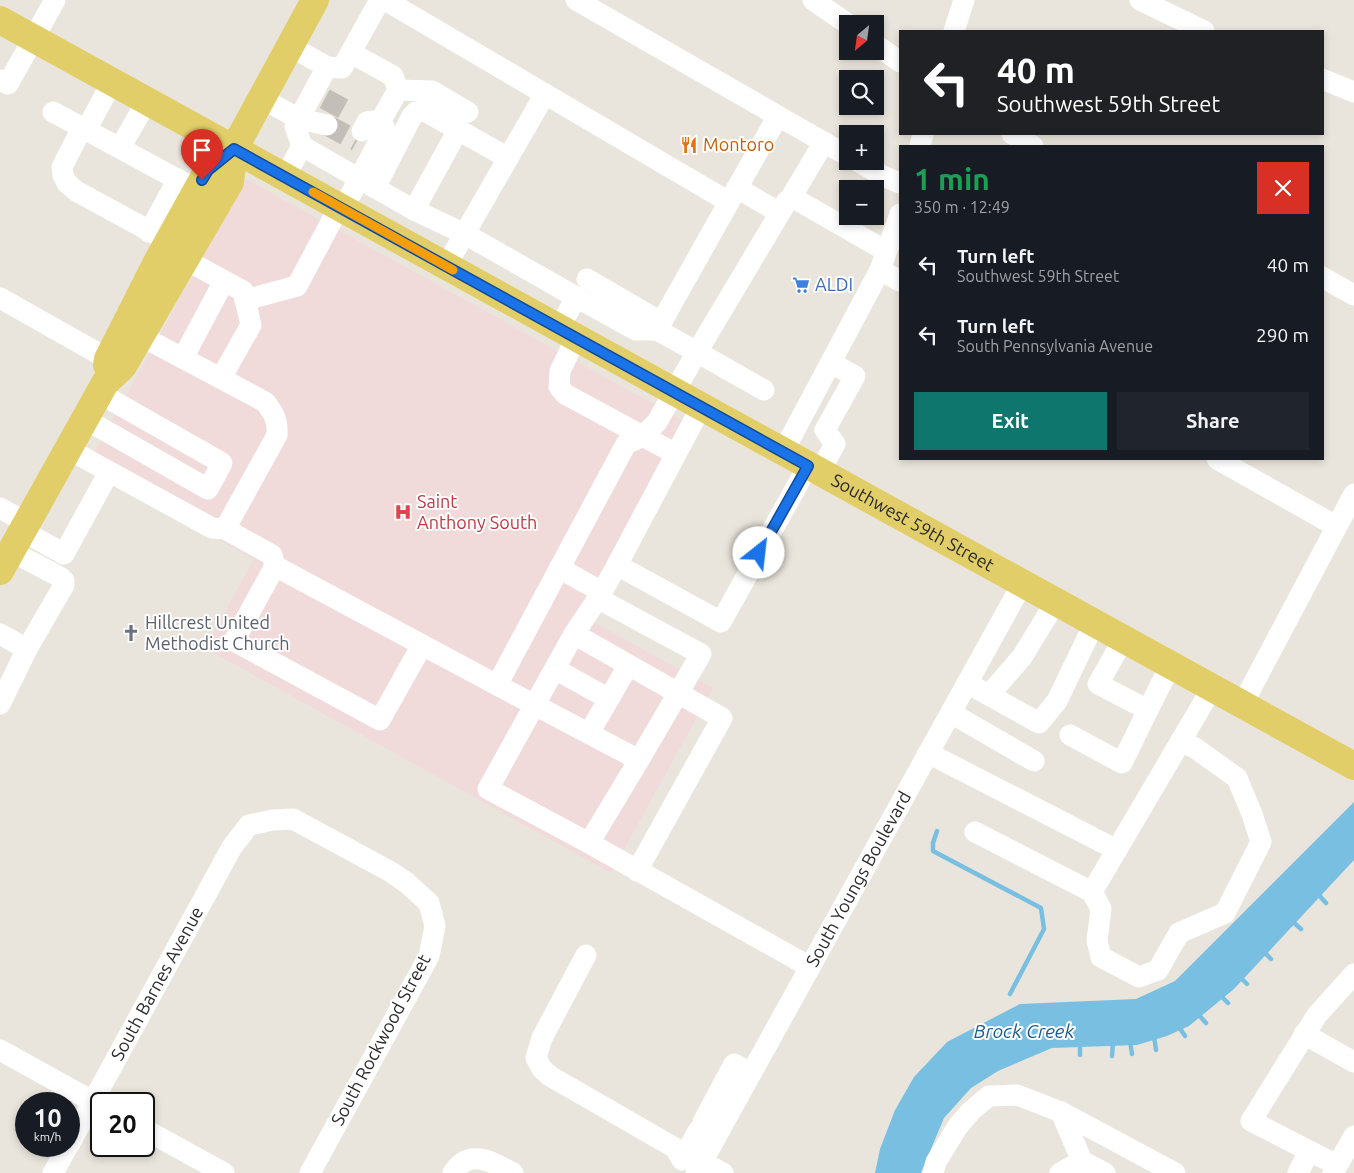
<!DOCTYPE html>
<html lang="en">
<head>
<meta charset="utf-8">
<style>
  body { margin:0; font-family:Ubuntu,sans-serif; background:#20242c; color:#f1f3f6; height:100vh; display:flex; flex-direction:column; font-size:19px; white-space:nowrap }
  * { box-sizing:border-box; margin:0 }
  p { font-size:16px; color:#9ea1a6 }
  .icon { flex:none; width:28px; height:28px; fill:none; stroke:currentColor; stroke-width:2; stroke-linecap:round; stroke-linejoin:round }
  .map { position:relative; flex:1; overflow:hidden }
  .drawer { position:absolute; left:899px; top:145px; width:425px; height:315px; display:flex; flex-direction:column; background:#171b24; border-radius:0px; box-shadow:0 2px 8px #0003 }
  .drawer>* { flex:none }
  .banner { position:absolute; left:899px; top:30px; width:425px; height:105px; border-radius:0px; box-shadow:0 2px 8px #0003; background:#202124; color:#fff; overflow:hidden }
  .needle { width:32px; rotate:209deg }
  .controls { position:absolute; left:839px; top:15px; display:grid; gap:10px }
  .controls a { display:grid; place-items:center; width:45px; height:45px; border-radius:0px; background:#171b24; box-shadow:0 2px 8px #0003; font-size:25px }
  .speed { position:absolute; left:15px; top:1092px; display:flex; gap:10px; font-size:25px; font-weight:700; text-align:center }
  .speed>* { display:grid; place-content:center; width:65px; height:65px; border-radius:50%; background:#171b24; box-shadow:0 2px 8px #0003; line-height:1 }
  .speed small { font-size:12px; font-weight:400 }
  .speed .limit { border:2px solid #111; border-radius:8px; background:#fff; color:#111 }
  .pin { position:absolute; display:grid; place-items:center; width:42px; height:42px; color:#fff; margin:-51px -21px; border-radius:50% 50% 50% 0; rotate:-45deg; box-shadow:0 0 5px #0007 }
  .pin .icon { rotate:45deg }
  .me { position:absolute; width:55px; margin:-28px; rotate:29deg; stroke-linejoin:round; filter:drop-shadow(0 0 4px #0008) }
  .turn { display:flex; align-items:center; gap:18px; height:105px; padding:0 15px; font-size:22px }
  .turn .icon { width:65px; height:65px; stroke-width:2.5 }
  .turn b { display:block; font-size:35px; line-height:42px }
  .round { display:grid; place-items:center; flex:none; width:52px; height:52px; border-radius:0px; background:#20242c }
  .overview { display:flex; align-items:center; justify-content:space-between; height:85px; padding:0 15px }
  h1 { font-size:30px; font-weight:700; line-height:38px; color:#1e9e55 }
  .button { display:flex; gap:10px; margin-top:auto; padding:10px 15px }
  .button a { flex:1; height:58px; border-radius:0px; background:#0f766e; color:#fff; font-size:20px; font-weight:700; line-height:58px; text-align:center }
  .button a+a { background:#20242c; color:#f1f3f6 }
  ul { padding:0; list-style:none }
  li { display:flex; align-items:center; gap:15px; height:70px; padding:0 15px }
  li div { flex:1 }
  li b { display:block; font-size:19px }
  li em { font-style:normal }
  .map>svg:first-child { display:block }
</style>
</head>
<body>
<div class="map">
<svg width="1354" height="1173" viewBox="0 0 1354 1173">
  <rect width="100%" height="100%" fill="#eae5dc"/>
  <!-- medical -->
  <path fill="#f0dada" d="M 246,179 L 686,422 L 579,614 L 713,688 L 611,873 L 205,648 L 254,559 L 87,466 Z"/>
  <!-- water -->
  <path fill="#79bfe2" d="M 1354,802 L 1354,860 L 1234,989 L 1189,1026 L 1167,1036 L 1137,1045 L 1052,1048 L 998,1071 L 971,1088 L 944,1118 L 921,1173 L 875,1173 L 880,1149 L 895,1110 L 914,1077 L 947,1042 L 1020,1004 L 1136,999 L 1175,981 Z"/>
  <g fill="none" stroke-linecap="round" stroke-linejoin="round">
    <!-- stream -->
    <path stroke="#79bfe2" stroke-width="4.5" d="M 937,831 L 933,843 L 933,851 L 1041,908 L 1044,929 L 1010,994
      M 1317,893 L 1326,903
      M 1292,921 L 1301,929
      M 1263,951 L 1271,959
      M 1239,976 L 1247,984
      M 1220,995 L 1228,1003
      M 1197,1013 L 1206,1023
      M 1179,1027 L 1185,1036
      M 1154,1036 L 1156,1050
      M 1130,1040 L 1132,1054
      M 1080,1055 L 1080,1044
      M 1112,1056 L 1113,1042"/>
    <!-- minor-tunnel -->
    <path stroke="#c3bfb8" stroke-width="21" stroke-dasharray="21 11" stroke-linecap="butt" d="M 329,113 L 344,85
      M 327,125 L 357,141"/>
    <!-- minor -->
    <g stroke="#fff" stroke-width="21">
      <path d="M 380,0 L 342,68 L 327,67 L 295,126 L 302,146 L 414,210 L 465,234 L 576,297 L 559,329"/>
      <path d="M 385,0 L 545,94 L 446,266"/>
      <path d="M 576,0 L 778,116 L 737,188"/>
      <path d="M 813,0 L 848,24"/>
      <path d="M 1140,0 L 1204,31"/>
      <path d="M 954,31 L 964,0"/>
      <path d="M 875,44 L 900,62"/>
      <path d="M 290,46 L 327,67"/>
      <path d="M 1322,79 L 1354,92"/>
      <path d="M 0,80 L 8,84 L 55,0"/>
      <path d="M 398,90 L 432,91 L 468,112"/>
      <path d="M 545,94 L 729,202 L 657,330 L 636,330 L 576,297"/>
      <path d="M 261,98 L 299,119 L 327,125"/>
      <path d="M 53,112 L 197,190"/>
      <path d="M 778,116 L 848,156"/>
      <path d="M 82,128 L 62,167 L 63,175 L 67,183 L 76,191 L 168,241"/>
      <path d="M 86,130 L 112,82"/>
      <path d="M 362,131 L 367,122 L 381,120"/>
      <path d="M 1012,134 L 1033,146"/>
      <path d="M 920,146 L 923,134"/>
      <path d="M 120,148 L 147,101"/>
      <path d="M 857,161 L 885,177 L 900,183"/>
      <path d="M 285,177 L 302,146"/>
      <path d="M 375,188 L 412,116 L 416,112 L 425,111 L 508,158"/>
      <path d="M 790,199 L 824,142"/>
      <path d="M 730,200 L 737,188 L 780,213"/>
      <path d="M 343,209 L 385,130 L 381,120 L 398,90 L 393,76 L 351,53"/>
      <path d="M 414,210 L 458,130"/>
      <path d="M 149,232 L 178,179"/>
      <path d="M 186,260 L 243,291 L 251,325 L 221,378"/>
      <path d="M 880,270 L 900,281"/>
      <path d="M 1322,277 L 1354,295"/>
      <path d="M 587,279 L 661,322"/>
      <path d="M 0,298 L 108,359"/>
      <path d="M 245,300 L 297,286 L 339,207"/>
      <path d="M 657,330 L 697,352 L 787,201 L 790,199 L 797,200 L 886,251"/>
      <path d="M 141,336 L 265,402 C 274,413 278,421 277,435 L 225,529"/>
      <path d="M 576,338 L 560,371 L 559,387 L 565,394 L 676,454"/>
      <path d="M 183,358 L 224,281"/>
      <path d="M 764,390 L 697,352 L 657,422 L 642,437 L 626,444 L 497,685 L 639,760 L 589,843 L 810,967"/>
      <path d="M 701,407 L 617,565 L 721,622 L 808,466"/>
      <path d="M 85,419 L 208,489 L 222,463 L 99,393"/>
      <path d="M 68,449 L 212,528 L 225,529 L 272,555 L 275,566 L 497,685"/>
      <path d="M 783,452 L 880,270 L 900,214"/>
      <path d="M 1217,459 L 1336,526"/>
      <path d="M 819,473 L 835,444 L 825,430 L 855,376 L 831,363"/>
      <path d="M 0,508 L 27,523"/>
      <path d="M 23,531 L 64,554 L 109,472"/>
      <path d="M 275,566 L 234,641 L 380,720 L 422,645"/>
      <path d="M 559,568 L 602,592 L 617,565"/>
      <path d="M 602,592 L 574,634 L 722,718 L 637,871"/>
      <path d="M 599,599 L 701,654 L 639,760"/>
      <path d="M 0,634 L 27,649"/>
      <path d="M 574,634 L 488,789 L 589,843"/>
      <path d="M 1123,640 L 1098,684 L 1148,710 L 1170,666"/>
      <path d="M 555,669 L 609,699"/>
      <path d="M 967,683 L 1039,723 L 1057,701 L 1094,624"/>
      <path d="M 989,695 L 1022,657 L 1055,603"/>
      <path d="M 0,704 L 27,649 L 64,585 L 64,581 L 60,577 L 11,551"/>
      <path d="M 1242,705 L 1354,494"/>
      <path d="M 951,713 L 1034,761"/>
      <path d="M 589,733 L 628,666"/>
      <path d="M 1070,735 L 1122,763 L 1148,710"/>
      <path d="M 928,753 L 1117,850"/>
      <path d="M 975,832 L 1092,892 L 1212,688"/>
      <path d="M 1092,892 L 1101,909 L 1097,940 L 1101,957 L 1139,977 L 1158,970 L 1179,933 L 1225,913 L 1261,842 L 1252,814 L 1237,778 L 1195,748 L 1181,741"/>
      <path d="M 586,955 L 542,1038 L 536,1058 L 542,1069 L 550,1076 L 675,1148 L 682,1160 L 698,1131"/>
      <path d="M 1304,1034 L 1354,1062"/>
      <path d="M 0,1050 L 101,1106"/>
      <path d="M 1061,1112 L 1082,1161"/>
      <path d="M 703,1122 L 734,1064 L 751,1073"/>
      <path d="M 144,1129 L 224,1173"/>
      <path id="s1" d="M 69,1145 L 232,847 L 249,825 L 273,820 L 293,819 L 391,872 L 407,883 L 429,903 L 435,926 L 429,956 L 310,1173"/>
      <path d="M 702,1162 L 723,1173"/>
      <path d="M 1337,1165 L 1251,1121 L 1317,1015 L 1354,974"/>
      <path d="M 53,1173 L 68,1146"/>
      <path d="M 453,1173 C 469,1148 491,1161 513,1173"/>
      <path id="s2" d="M 696,1173 L 1022,584"/>
      <path d="M 933,1173 L 936,1162 L 958,1126 L 971,1111 L 989,1096 L 1017,1095 L 1061,1112 L 1175,1173"/>
      <path d="M 1060,1173 L 1082,1161 L 1105,1173"/>
      <path d="M 1298,1173 L 1309,1151"/>
      <path d="M 1333,1173 L 1354,1136"/>
    </g>
    <!-- major -->
    <g stroke="#e2ce69" stroke-width="28">
      <path id="s3" d="M 0,20 L 1354,766"/>
      <path d="M 107,365 L 108,359 L 157,262 L 208,170 L 234,149 L 315,0"/>
      <path d="M 0,571 L 105,383 L 123,366 L 230,182 L 234,149"/>
    </g>
  </g>
  <g fill="none" stroke-linecap="round" stroke-linejoin="round">
    <!-- route casing -->
    <g stroke="#114b97" stroke-width="12">
      <path id="route" d="M 202,180 L 208,170 L 234,149 L 808,466 L 759,553"/>
    </g>
    <!-- route -->
    <use href="#route" stroke="#1a73e8" stroke-width="9"/>
    <!-- slow -->
    <path stroke="#f59e0b" stroke-width="9" d="M 313,192 L 453,270"/>
  </g>
  <!-- icons -->
  <defs>
    <g id="restaurant-bare" transform="scale(1.35)"><path d="M-5-6h1v4h1v-4h1v4h1v-4h1v5L-1.5 .5V6h-2V.5L-5-1ZM5-6V6H3V1.5H1.5Q1.5-4 5-6Z" fill="#e8710a" stroke="#fff" stroke-width="2.5" paint-order="stroke"/></g>
    <g id="supermarket-bare" transform="scale(1.35)"><path d="M-6-5.5h2.5l.6 2H6L4.5 2H-2.5L-4.4-4H-6ZM-1.5 3.2a1.3 1.3 0 1 0 .1 0ZM3 3.2a1.3 1.3 0 1 0 .1 0Z" fill="#3f7fe0" stroke="#fff" stroke-width="2.5" paint-order="stroke"/></g>
    <g id="hospital-bare" transform="scale(1.35)"><path d="M-5-5h3v3.5h4V-5h3V5h-3V1.5h-4V5h-3Z" fill="#e0444e" stroke="#fff" stroke-width="2.5" paint-order="stroke"/></g>
    <g id="church-bare" transform="scale(1.35)"><path d="M-1.2-6h2.4v3.5h3.3v2.4h-3.3V6h-2.4V-.1h-3.3v-2.4h3.3Z" fill="#6b7280" stroke="#fff" stroke-width="2.5" paint-order="stroke"/></g>
  </defs>
  <g fill-rule="evenodd">
    <use href="#restaurant-bare" x="689" y="145"/>
    <use href="#supermarket-bare" x="801" y="285"/>
    <use href="#hospital-bare" x="403" y="512"/>
    <use href="#church-bare" x="131" y="633"/>
  </g>
  <g text-anchor="middle" stroke-width="4" stroke-linejoin="round" paint-order="stroke">
    <!-- food labels -->
    <g font-size="18" fill="#c56008" stroke="#fff" text-anchor="start">
      <text x="703" y="151">Montoro</text>
    </g>
    <!-- shop labels -->
    <g font-size="18" fill="#366cbe" stroke="#fff" text-anchor="start">
      <text x="815" y="291">ALDI</text>
    </g>
    <!-- health labels -->
    <g font-size="18" fill="#be3a42" stroke="#fff" text-anchor="start">
      <text x="417" y="508">Saint<tspan x="417" dy="21">Anthony South</tspan></text>
    </g>
    <!-- street labels -->
    <g font-size="18" fill="#292929" stroke="#fff">
      <text dy="6" stroke="none"><textPath href="#s3" startOffset="1042">Southwest 59th Street</textPath></text>
      <text dy="6" stroke="none"><textPath href="#s2" startOffset="336">South Youngs Boulevard</textPath></text>
      <text dy="6" stroke="none"><textPath href="#s1" startOffset="184">South Barnes Avenue</textPath></text>
      <text transform="translate(381 1040) rotate(-62)" y="6">South Rockwood Street</text>
    </g>
    <!-- worship labels -->
    <g font-size="18" fill="#5b616d" stroke="#fff" text-anchor="start">
      <text x="145" y="629">Hillcrest United<tspan x="145" dy="21">Methodist Church</tspan></text>
    </g>
    <!-- water labels -->
    <g font-size="19" font-style="italic" fill="#1a5d8c" stroke="#fff">
      <text x="1024" y="1038">Brock Creek</text>
    </g>
  </g>
</svg>
<div class="controls">
<a><svg class="needle" viewBox="-14 -14 28 28"><path d="M0-13l5 13h-10z" fill="#e53935"/><path d="M0 13l5-13h-10z" fill="#9ea1a6"/></svg></a>
<a><svg class="icon" aria-label="search" viewBox="0 0 24 24"><circle cx="10" cy="10" r="6"/><path d="M15 15l6 6"/></svg></a>
<a>+</a>
<a>−</a>
</div>
<div class="speed"><div>10<small>km/h</small></div><div class="limit">20</div></div>
<div class="pin" style="left:202px;top:180px;background:#d93025"><svg class="icon" aria-label="arrive" viewBox="0 0 24 24"><path d="M6 21V4h12l-3 4 3 4H6"/></svg></div>
<svg class="me" style="left:759px;top:553px" viewBox="-20 -20 40 40"><circle r="19" fill="#fff"/><path d="M0-13L10 11 0 6-10 11z" fill="#1a73e8"/></svg>
<div class="banner">
<div class="turn"><svg class="icon" aria-label="left" viewBox="0 0 24 24"><path d="M17 20v-9H6M10 6l-5 5 5 5"/></svg><div><b>40 m</b>Southwest 59th Street</div></div>
</div>
<section class="drawer">
<div class="overview"><div><h1>1 min</h1><p>350 m · 12:49</p></div><a class="round" style="background:#d93025;color:#fff"><svg class="icon" aria-label="close" viewBox="0 0 24 24"><path d="M6 6l12 12M18 6L6 18"/></svg></a></div>
<ul>
<li><svg class="icon" aria-label="left" viewBox="0 0 24 24"><path d="M17 20v-9H6M10 6l-5 5 5 5"/></svg><div><b>Turn left</b><p>Southwest 59th Street</p></div><em>40 m</em></li>
<li><svg class="icon" aria-label="left" viewBox="0 0 24 24"><path d="M17 20v-9H6M10 6l-5 5 5 5"/></svg><div><b>Turn left</b><p>South Pennsylvania Avenue</p></div><em>290 m</em></li>
</ul>
<div class="button"><a>Exit</a><a>Share</a></div>
</section>
</div>
</body>
</html>
